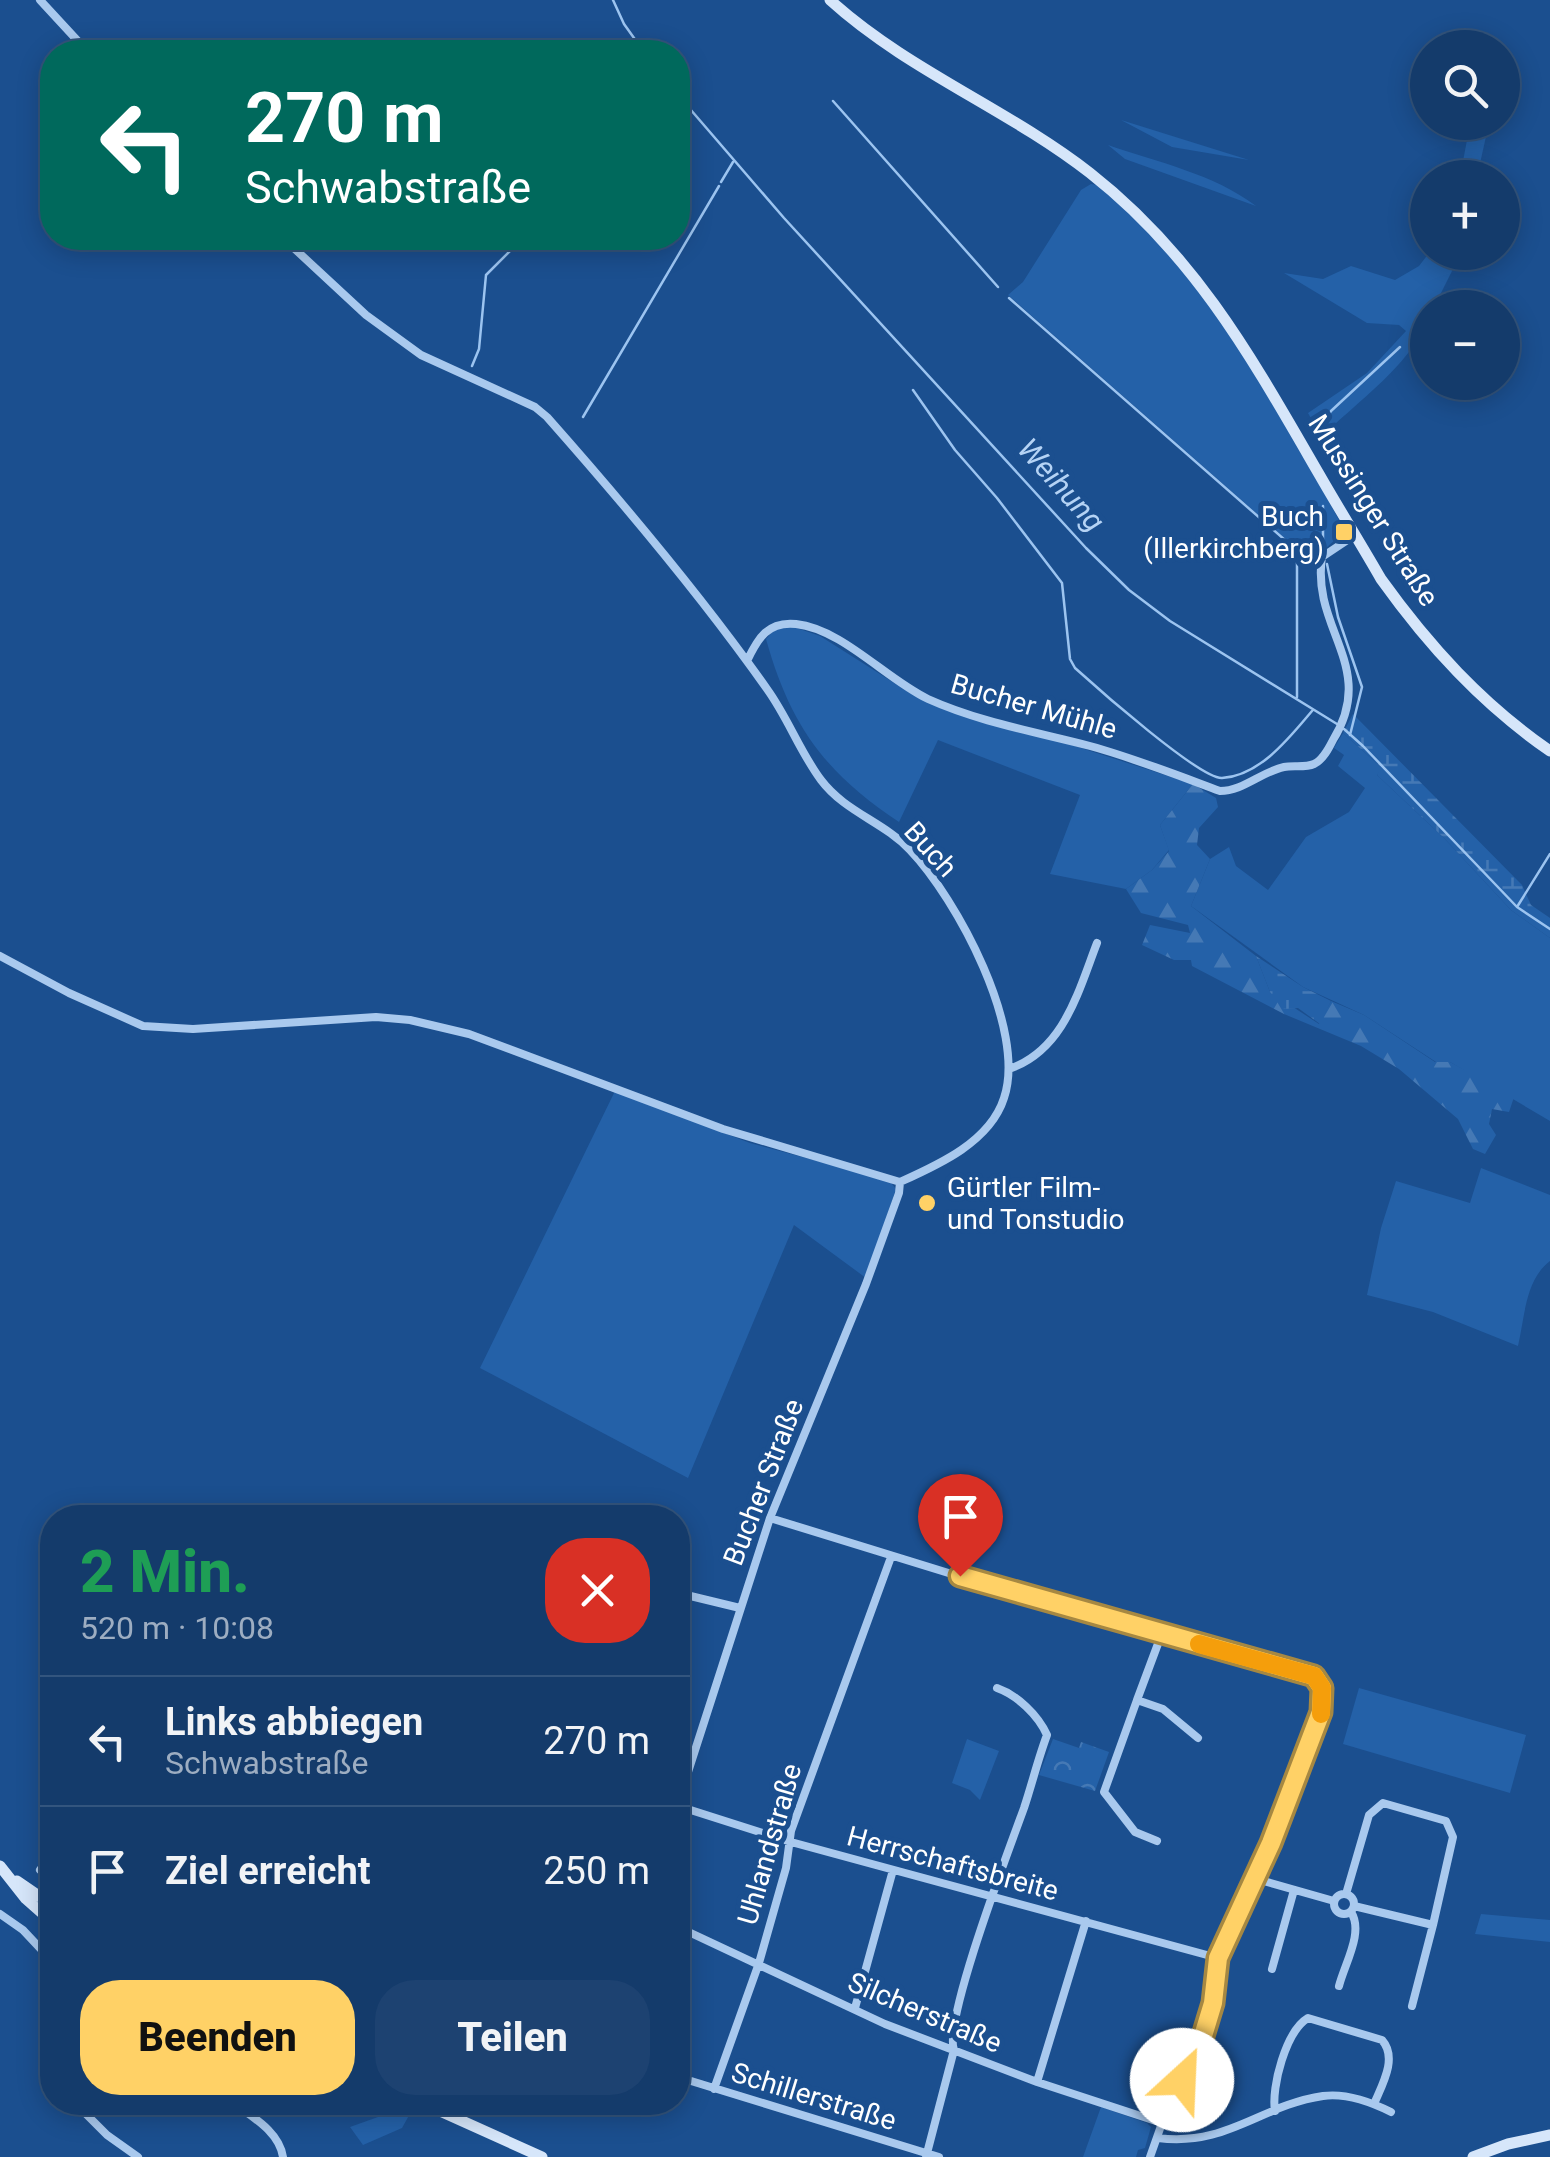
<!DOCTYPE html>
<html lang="de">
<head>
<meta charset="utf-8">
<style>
  body { margin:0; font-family:Roboto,sans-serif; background:#1d4271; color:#f1f3f6; height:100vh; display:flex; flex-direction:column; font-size:38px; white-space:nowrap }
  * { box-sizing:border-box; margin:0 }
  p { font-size:32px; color:#9dadc1 }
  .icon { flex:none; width:55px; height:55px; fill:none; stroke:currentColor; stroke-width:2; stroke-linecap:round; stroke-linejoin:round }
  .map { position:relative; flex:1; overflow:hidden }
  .panel { position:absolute; left:40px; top:1505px; width:650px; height:610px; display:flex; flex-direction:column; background:#143b6b; border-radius:40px; box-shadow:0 5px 25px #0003,0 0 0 2px #33557e }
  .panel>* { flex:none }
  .top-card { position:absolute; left:40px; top:40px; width:650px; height:210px; border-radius:40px; box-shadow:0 5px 25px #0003,0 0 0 2px #33557e; background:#00695c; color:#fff; overflow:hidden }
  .fabs { position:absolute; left:1410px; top:30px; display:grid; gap:20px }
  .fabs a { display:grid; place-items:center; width:110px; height:110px; border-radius:50%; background:#143b6b; box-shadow:0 5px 25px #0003,0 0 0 2px #33557e; font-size:50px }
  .pin { position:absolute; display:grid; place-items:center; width:85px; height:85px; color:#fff; margin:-102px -42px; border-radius:50% 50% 50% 0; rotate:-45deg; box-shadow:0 0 10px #0007 }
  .pin .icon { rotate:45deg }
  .me { position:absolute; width:110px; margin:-55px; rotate:25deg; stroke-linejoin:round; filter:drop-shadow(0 0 8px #0008) }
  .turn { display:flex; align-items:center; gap:35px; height:210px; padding:0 40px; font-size:45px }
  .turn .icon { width:130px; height:130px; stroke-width:2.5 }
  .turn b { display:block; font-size:70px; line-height:85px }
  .round { display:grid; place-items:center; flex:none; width:105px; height:105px; border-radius:40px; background:#1d4271 }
  .head { display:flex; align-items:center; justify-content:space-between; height:170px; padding:0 40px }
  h1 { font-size:60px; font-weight:800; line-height:75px; color:#1e9e55 }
  .button { display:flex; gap:20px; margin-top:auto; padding:20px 40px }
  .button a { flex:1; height:115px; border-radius:40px; background:#ffd166; color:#111; font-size:40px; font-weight:800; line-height:115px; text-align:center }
  .button a+a { background:#1d4271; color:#f1f3f6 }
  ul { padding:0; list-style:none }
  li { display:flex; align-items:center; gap:30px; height:130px; padding:0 40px; border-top:2px solid #33557e }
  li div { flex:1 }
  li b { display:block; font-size:38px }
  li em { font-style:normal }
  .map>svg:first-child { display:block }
</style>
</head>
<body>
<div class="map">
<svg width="1550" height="2157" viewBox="0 0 1550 2157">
  <defs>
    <pattern id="forest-firs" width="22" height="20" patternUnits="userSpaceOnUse" patternTransform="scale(2.5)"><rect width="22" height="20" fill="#2461a8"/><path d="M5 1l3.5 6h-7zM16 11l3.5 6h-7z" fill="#4579b5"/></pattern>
    <pattern id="wetland-marsh" width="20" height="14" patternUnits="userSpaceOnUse" patternTransform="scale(2.5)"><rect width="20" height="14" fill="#2461a8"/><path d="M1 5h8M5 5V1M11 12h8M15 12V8" fill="none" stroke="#4579b5"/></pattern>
    <pattern id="park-crowns" width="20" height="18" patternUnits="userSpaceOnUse" patternTransform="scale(2.5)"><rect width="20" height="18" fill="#2461a8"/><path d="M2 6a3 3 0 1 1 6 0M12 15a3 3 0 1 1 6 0" fill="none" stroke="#4579b5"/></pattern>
  </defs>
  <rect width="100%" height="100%" fill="#1b4f8f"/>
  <!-- green -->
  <path fill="#2461a8" d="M 1121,120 L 1249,160 L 1172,147 Z
    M 1478,123 L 1489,123 L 1477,177 L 1460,177 L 1467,140 Z
    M 1108,145 C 1157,162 1214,174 1256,206 L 1125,159 Z
    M 1091,184 L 1098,185 L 1124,206 L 1203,292 L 1284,420 L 1339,520 L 1338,537 L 1325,549 L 1309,544 L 1296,548 L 1008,295 L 1023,282 L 1081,190 Z
    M 1429,253 L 1461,253 L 1434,307 L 1428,308 C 1428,350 1360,400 1331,428 L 1327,447 L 1308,413 L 1367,373 L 1406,331 L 1399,325 L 1367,323 L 1284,273 L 1323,279 L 1351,266 L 1395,280 L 1419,266 Z
    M 788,625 L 820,636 L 910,693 L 1193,784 L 1160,825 L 1169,850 L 1152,870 L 1126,889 L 1050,874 L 1080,795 L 938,740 L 899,822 C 825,773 790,725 766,639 L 775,629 Z
    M 1343,733 L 1382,768 L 1377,775 L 1444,838 L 1511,910 L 1550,938 L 1550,1121 L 1450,1062 L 1436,1062 L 1364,1015 L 1303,987 L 1191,906 L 1210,859 L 1229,847 L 1236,866 L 1268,890 L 1306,837 L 1349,812 L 1365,788 L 1338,766 L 1344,755 L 1334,748 Z
    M 615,1091 L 750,1143 L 889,1180 L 896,1189 L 866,1278 L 794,1225 L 688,1478 L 480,1368 Z
    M 1481,1168 L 1550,1195 L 1550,1261 C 1525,1280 1525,1316 1518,1346 L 1433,1312 L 1367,1295 L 1381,1228 L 1396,1181 L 1470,1203 Z
    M 1359,1688 L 1526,1735 L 1510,1793 L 1343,1744 Z
    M 967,1739 L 999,1751 L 980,1800 L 970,1790 L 952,1783 Z
    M 1481,1914 L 1550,1920 L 1550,1942 L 1475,1934 Z
    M 406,2107 L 412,2110 L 402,2128 L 363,2145 L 350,2127 Z
    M 1101,2107 L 1147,2123 L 1151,2127 L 1145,2148 L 1138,2150 L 1136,2157 L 1083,2157 Z"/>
  <!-- forest -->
  <path fill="url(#forest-firs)" d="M 1193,784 L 1216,798 L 1218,807 L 1199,828 L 1197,845 L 1210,859 L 1191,906 L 1256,956 L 1270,992 L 1319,1024 L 1331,1001 L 1364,1015 L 1435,1062 L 1450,1062 L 1514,1097 L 1509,1112 L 1492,1109 L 1489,1124 L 1496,1135 L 1485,1154 L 1473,1149 L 1458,1119 L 1399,1069 L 1361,1046 L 1284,1014 L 1192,966 L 1191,960 L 1174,960 L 1142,945 L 1150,925 L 1190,933 L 1188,925 L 1141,913 L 1126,889 L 1152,870 L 1169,851 L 1160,825 Z"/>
  <!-- wetland -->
  <path fill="url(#wetland-marsh)" d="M 1353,714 L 1522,885 L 1531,905 L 1550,918 L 1550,938 L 1511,910 L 1444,838 L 1377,775 L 1381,767 L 1343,733 Z
    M 1256,956 L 1303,987 L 1331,1001 L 1320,1024 L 1298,1008 L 1284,1009 L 1270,992 Z"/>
  <!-- park -->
  <path fill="url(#park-crowns)" d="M 1053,1739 L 1079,1748 L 1081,1742 L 1109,1752 L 1095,1791 L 1039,1775 Z"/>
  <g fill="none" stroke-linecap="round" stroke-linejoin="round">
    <!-- stream -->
    <path stroke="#9cc4f0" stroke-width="2.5" d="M 613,0 L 624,24 L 644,52
      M 678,95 L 784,218 L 1086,548 L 1129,590 L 1170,621 L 1337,724
      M 833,101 L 998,287
      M 721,182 L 733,162
      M 1009,298 L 1294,548
      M 472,366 L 479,349 L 486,275 L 523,238
      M 913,390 L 955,450 L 997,498 L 1062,583 L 1070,659 L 1075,668 C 1097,688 1200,779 1222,778 C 1260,776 1290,737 1312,711
      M 583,417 L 719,186
      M 1325,442 L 1325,422 L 1331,411 L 1400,347
      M 1323,506 L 1323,545
      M 1327,564 L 1338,617 L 1362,687 L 1350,735
      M 1297,697 L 1297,554
      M 1344,729 L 1363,746 L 1517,907 L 1550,929
      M 1517,907 L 1550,854"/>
    <!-- street -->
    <path stroke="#a9c9ee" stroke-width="8" d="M 40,0 L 88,52
      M 283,238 L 366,315 L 421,355 L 535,407 L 547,417 C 624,504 700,594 767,689 C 788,718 800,752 821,780 C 845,812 884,822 910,850 C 957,899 1027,1030 1004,1098 C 990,1142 938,1165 900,1182
      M 747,661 C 758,638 768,621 796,624 C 842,629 886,679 928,699 C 979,722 1036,732 1090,746 C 1134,758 1177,775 1220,791 C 1243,791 1261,772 1284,767 C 1293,765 1305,768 1314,764 C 1323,760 1329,748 1333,740 C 1378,667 1311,629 1322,557 L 1355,535
      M 0,956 L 69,993 L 143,1026 L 193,1029 L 376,1017 L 410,1020 L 469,1034 L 723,1129 L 900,1182
      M 1009,1069 C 1064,1050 1078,992 1097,943
      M 770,1518 L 981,1583 L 1314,1676 L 1322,1688 L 1321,1712 L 1288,1803 L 1218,1958 L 1213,2003 L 1203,2036 L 1162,2123 L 1150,2157
      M 678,1593 L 740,1608
      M 1162,1633 L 1137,1700 L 1163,1709 L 1198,1738
      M 1137,1700 L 1104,1792 L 1135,1832 L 1157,1841
      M 678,1803 L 770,1518 L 866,1284 L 899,1193 L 900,1182
      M 678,1806 L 791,1842 L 1218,1958
      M 40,1870 L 52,1854
      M 1253,1878 L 1334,1901
      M1334 1904a10 10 0 1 1 20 0a10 10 0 1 1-20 0Z
      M 1346,1894 L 1369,1815 L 1383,1803 L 1446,1821 L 1453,1837 L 1433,1925
      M 1354,1906 L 1433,1925 L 1412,2006
      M 0,1914 L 23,1930 L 52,1961
      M 678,1927 L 885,2024 L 1037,2082 L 1162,2123
      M 1272,1969 L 1294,1890
      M 1339,1986 C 1345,1963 1364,1932 1351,1912
      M 855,2008 L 893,1870
      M 678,2077 L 939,2157
      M 1037,2082 L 1086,1921
      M 714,2089 L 759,1963 L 786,1868 L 791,1831 L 891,1557
      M 74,2102 L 107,2135 L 138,2157
      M 232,2102 C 252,2117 279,2131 283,2157
      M 1275,2111 C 1271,2087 1286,2031 1308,2018 L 1382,2040 C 1398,2058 1382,2085 1374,2104
      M 1158,2138 C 1227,2147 1261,2105 1323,2096 C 1345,2093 1371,2102 1391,2112
      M 926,2157 L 954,2050 C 943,2021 1010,1847 1024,1808 C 1032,1784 1038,1759 1047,1735 C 1038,1715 1017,1695 997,1688"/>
    <!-- secondary -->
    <path stroke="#d6e6fa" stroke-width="11" d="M 830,0 C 907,70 1008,109 1090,173 C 1196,256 1253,360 1319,474 C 1339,509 1361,544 1381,579 C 1429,646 1482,704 1550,751
      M 0,1866 L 26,1899 L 52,1922
      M 17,1881 L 52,1905
      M 420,2102 L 542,2157
      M 1473,2157 L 1508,2144 L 1550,2135"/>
  </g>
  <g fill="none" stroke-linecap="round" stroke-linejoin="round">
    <!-- route casing -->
    <g stroke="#a68842" stroke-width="25">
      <path id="route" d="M 960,1576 L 1314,1676 L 1322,1688 L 1321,1712 L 1271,1843 L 1218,1958 L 1213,2003 L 1203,2036 L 1182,2080"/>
    </g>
    <!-- route -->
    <use href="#route" stroke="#ffd166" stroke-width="18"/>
    <!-- slow -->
    <path stroke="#f59e0b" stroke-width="18" d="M 1199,1644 L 1314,1676 L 1322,1688 L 1321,1714"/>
  </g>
  <!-- markers -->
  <g fill="#ffd166" stroke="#1b4f8f" stroke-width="4">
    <rect x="1334" y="522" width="20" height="20" rx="5"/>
    <circle cx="927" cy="1203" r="10"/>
  </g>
  <g text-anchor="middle" stroke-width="10" stroke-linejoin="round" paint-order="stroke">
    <!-- street labels -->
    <g font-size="28" fill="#fff" stroke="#1b4f8f">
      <text transform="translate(1374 510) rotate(58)" y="10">Mussinger Straße</text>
      <text transform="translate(1034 706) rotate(16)" y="10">Bucher Mühle</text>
      <text transform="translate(931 849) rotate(48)" y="10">Buch</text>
      <text transform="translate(763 1482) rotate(-69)" y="10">Bucher Straße</text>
      <text transform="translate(769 1844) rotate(-74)" y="10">Uhlandstraße</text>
      <text transform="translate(953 1863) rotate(15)" y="10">Herrschaftsbreite</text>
      <text transform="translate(925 2012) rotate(23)" y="10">Silcherstraße</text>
      <text transform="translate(814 2096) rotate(17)" y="10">Schillerstraße</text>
    </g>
    <!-- poi labels -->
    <g font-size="28" fill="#fff" stroke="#1b4f8f" text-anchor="end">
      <text x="1324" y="526">Buch<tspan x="1324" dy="32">(Illerkirchberg)</tspan></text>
      <text x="947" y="1197" text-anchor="start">Gürtler Film-<tspan x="947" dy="32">und Tonstudio</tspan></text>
    </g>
    <!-- water labels -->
    <g font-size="30" font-style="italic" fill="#b5d3f5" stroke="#1b4f8f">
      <text transform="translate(1061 485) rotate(48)" y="10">Weihung</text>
    </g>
  </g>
</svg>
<div class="fabs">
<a><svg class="icon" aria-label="search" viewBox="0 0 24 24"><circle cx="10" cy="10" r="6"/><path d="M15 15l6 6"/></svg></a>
<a>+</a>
<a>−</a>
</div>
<div class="pin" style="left:960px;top:1576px;background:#d93025"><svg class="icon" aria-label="arrive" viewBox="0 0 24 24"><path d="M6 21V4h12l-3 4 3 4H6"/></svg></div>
<svg class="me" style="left:1182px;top:2080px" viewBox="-20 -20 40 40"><circle r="19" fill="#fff"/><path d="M0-13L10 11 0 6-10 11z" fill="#ffd166"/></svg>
<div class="top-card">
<div class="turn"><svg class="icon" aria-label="left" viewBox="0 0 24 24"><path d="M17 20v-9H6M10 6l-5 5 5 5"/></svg><div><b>270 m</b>Schwabstraße</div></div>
</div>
<section class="panel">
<div class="head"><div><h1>2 Min.</h1><p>520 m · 10:08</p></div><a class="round" style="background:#d93025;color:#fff"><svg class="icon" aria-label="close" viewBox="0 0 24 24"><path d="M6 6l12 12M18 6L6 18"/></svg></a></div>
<ul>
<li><svg class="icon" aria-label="left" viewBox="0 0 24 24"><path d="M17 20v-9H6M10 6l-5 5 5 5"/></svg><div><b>Links abbiegen</b><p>Schwabstraße</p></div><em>270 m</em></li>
<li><svg class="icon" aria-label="arrive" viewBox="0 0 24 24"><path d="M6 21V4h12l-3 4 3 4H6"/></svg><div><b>Ziel erreicht</b></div><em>250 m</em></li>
</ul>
<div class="button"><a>Beenden</a><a>Teilen</a></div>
</section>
</div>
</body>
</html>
